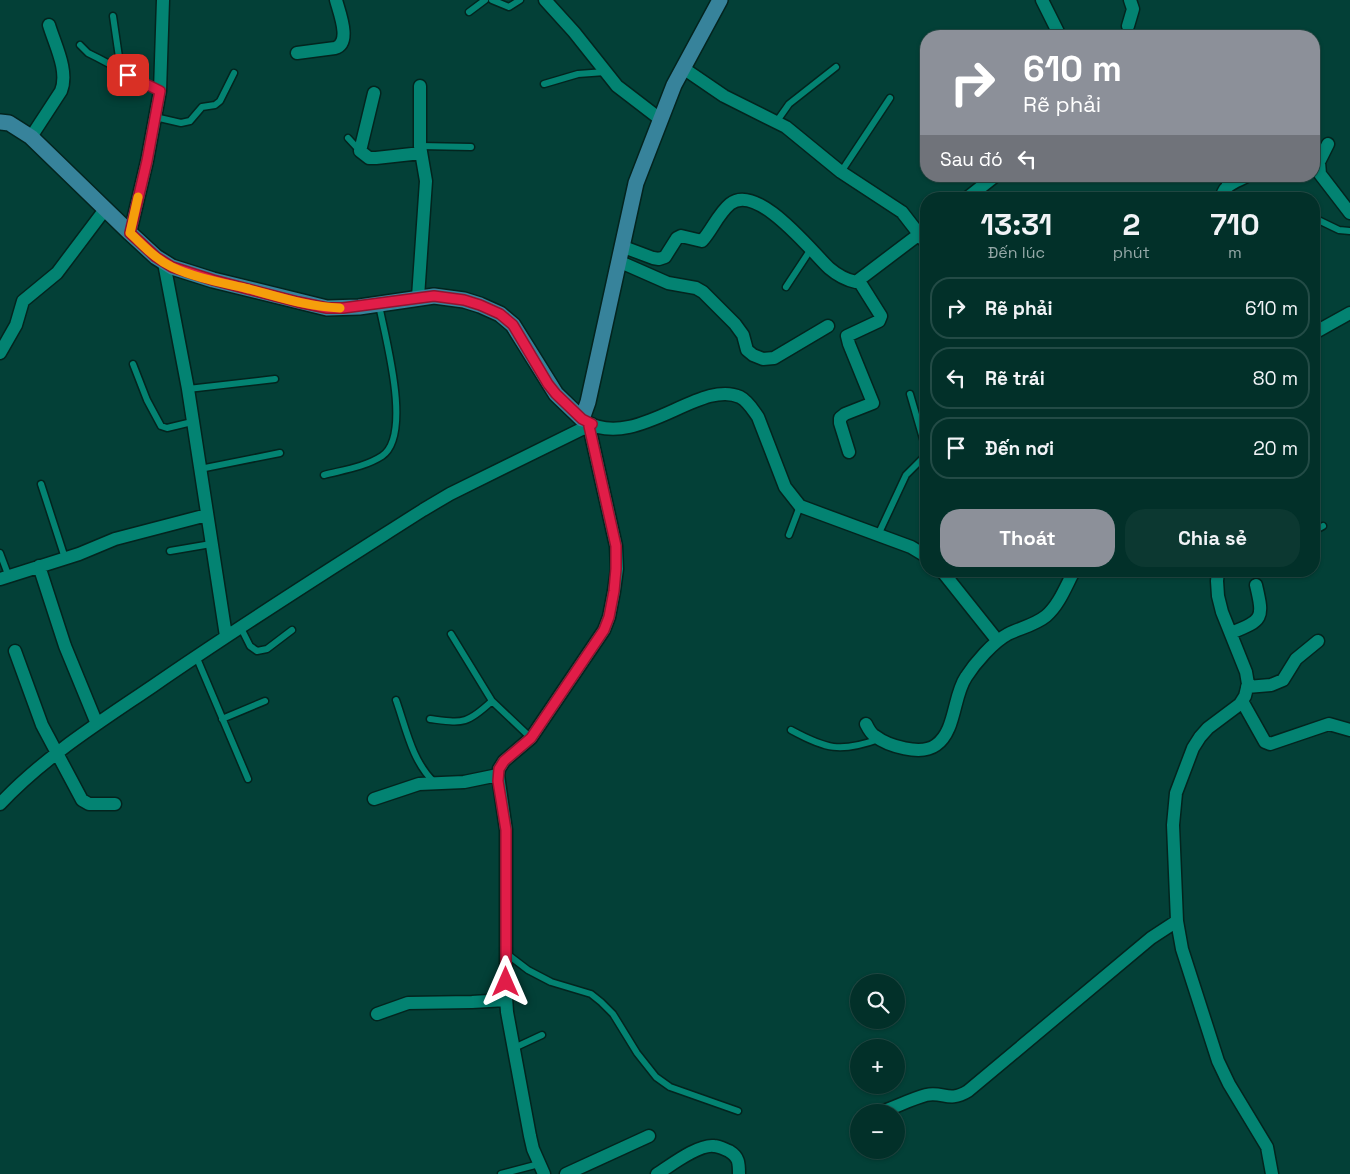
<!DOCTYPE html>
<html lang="vi">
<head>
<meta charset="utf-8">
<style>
  body { margin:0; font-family:"Space Grotesk",sans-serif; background:#0c3831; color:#f1f3f6; height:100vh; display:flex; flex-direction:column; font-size:19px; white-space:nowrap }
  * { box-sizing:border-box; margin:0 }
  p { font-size:16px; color:#96a9a8 }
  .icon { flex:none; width:28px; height:28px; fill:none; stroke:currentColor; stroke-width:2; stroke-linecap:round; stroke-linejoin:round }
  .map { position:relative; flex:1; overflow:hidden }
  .details { position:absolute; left:920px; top:192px; width:400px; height:385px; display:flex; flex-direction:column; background:#023029; border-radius:20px; box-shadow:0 1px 4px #0004,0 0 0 1px #234b46 }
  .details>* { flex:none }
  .hud { position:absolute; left:920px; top:30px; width:400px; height:152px; border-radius:20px; box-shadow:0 1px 4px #0004,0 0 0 1px #234b46; background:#8c9099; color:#fff; overflow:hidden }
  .buttons { position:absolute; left:850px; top:974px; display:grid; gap:10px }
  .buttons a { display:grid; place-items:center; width:55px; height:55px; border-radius:50%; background:#023029; box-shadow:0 1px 4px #0004,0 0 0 1px #234b46; font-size:25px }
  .pin { position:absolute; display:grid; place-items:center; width:42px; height:42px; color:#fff; margin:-21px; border-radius:10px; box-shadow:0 2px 8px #0006 }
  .me { position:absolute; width:55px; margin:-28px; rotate:0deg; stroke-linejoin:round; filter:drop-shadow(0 0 4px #0008) }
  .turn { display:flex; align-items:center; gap:18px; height:105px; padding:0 20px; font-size:22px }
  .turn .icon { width:65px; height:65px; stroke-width:2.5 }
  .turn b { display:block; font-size:35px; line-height:42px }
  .then { display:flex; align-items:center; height:48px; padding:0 20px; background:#0003; gap:10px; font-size:19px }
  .eta { display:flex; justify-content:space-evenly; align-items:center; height:85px; text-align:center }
  .eta b { font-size:30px; font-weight:700; line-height:35px }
  .action { display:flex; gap:10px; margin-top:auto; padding:10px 20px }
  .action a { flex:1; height:58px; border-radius:20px; background:#8c9099; color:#fff; font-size:20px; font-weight:700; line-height:58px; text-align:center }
  .action a+a { background:#0c3831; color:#f1f3f6 }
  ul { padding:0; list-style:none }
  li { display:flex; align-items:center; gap:15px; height:62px; margin:0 10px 8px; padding:0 10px; border:2px solid #234b46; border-radius:20px }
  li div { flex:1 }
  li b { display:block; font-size:19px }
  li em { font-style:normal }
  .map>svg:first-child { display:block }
</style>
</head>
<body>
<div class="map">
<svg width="1350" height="1174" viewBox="0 0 1350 1174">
  <rect width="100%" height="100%" fill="#034037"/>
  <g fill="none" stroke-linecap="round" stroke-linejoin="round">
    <!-- lane casing -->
    <g stroke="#03241e" stroke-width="9">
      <path id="lane" d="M 492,0 L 509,7 L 520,0
        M 469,12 L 485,0
        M 113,16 L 121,71
        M 1163,34 L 1164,36
        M 80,45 L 88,53 L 98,58 L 160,91
        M 544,84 L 578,74 L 605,72
        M 155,117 L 181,123 L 190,121 L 202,107 L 215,105 L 220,101 L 234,73
        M 777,121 L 789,104 L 836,67
        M 348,138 L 360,151
        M 420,146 L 471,147
        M 841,172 L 890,98
        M 1222,176 L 1227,187
        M 1314,218 L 1339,230 L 1350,231
        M 786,287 L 811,249
        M 133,364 L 147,400 L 161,426 L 167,428 L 192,422
        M 188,389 L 275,379
        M 910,394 L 926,449
        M 200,469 L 280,453
        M 324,475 C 343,470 365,467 382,456 C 413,435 385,337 379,305
        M 41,484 L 65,558
        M 1314,531 L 1323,526
        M 789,535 L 800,506
        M 878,535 L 906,475 L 926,455
        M 170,551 L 211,544
        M 0,553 L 9,577
        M 240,626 L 250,646 L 257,651 L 267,649 L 292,630
        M 451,634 L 492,701 L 531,738
        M 196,656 L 248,779
        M 396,700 C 406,728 412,761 434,782
        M 222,719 L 265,701
        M 430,719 C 463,723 466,725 492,701
        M 791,730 C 826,749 840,753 879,739
        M 507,954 L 528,970 L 551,982 L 591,994 L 601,1002 L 613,1014 L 637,1053 L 656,1077 L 670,1087 L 738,1111
        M 514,1048 L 542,1035
        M 501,1174 L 539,1164"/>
    </g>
    <!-- street casing -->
    <g stroke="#03241e" stroke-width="15">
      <path id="street" d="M 545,0 L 574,32 L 617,86 L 660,119
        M 1042,0 L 1060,36
        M 1128,26 L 1133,9 L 1130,0
        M 297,53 L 335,48 C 352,43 339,12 336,0
        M 683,68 L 724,96 L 786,127 L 841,172 L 902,212 L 926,243
        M 374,93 L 360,151 L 369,158 L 376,158 L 421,153
        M 31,137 L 61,91 C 69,71 55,45 49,25
        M 1328,144 L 1319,162 L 1320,174 L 1350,213
        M 966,199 L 995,176
        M 1222,199 C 1222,185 1236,182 1247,176
        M 130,233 L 147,161 L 160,91 L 163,0
        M 621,246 L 653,258 L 659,259 L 665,257 L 677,238 L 681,236 L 702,241 C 712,230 718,214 730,204 C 757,182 811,251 829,268 C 836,274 846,280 856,282 L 926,229
        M 618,261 L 668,283 L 696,288 L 703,292 L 735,324 L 743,335 L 747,350 L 753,355 L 763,359 L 774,358 L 828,326
        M 164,263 L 188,389 L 226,636
        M 418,297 L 426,181 L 420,146 L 420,86
        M 1314,333 L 1350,313
        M 0,353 L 16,325 L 23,301 L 57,273 L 106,208
        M 584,421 C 637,452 700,378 740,397 C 748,401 753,410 758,417 L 785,487 L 800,506 L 911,547 L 926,556
        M 849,452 L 840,423 L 840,418 L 845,414 L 873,403 L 849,344 L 847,336 L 879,321 L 881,316 L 859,281
        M 39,566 L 65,646 L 97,724
        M 942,571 L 997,640
        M 1218,571 L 1217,581 L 1218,596 L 1222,612 L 1246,672 L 1248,684 L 1245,696 L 1240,704 L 1208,728 L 1200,737 L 1193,748 L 1176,793 L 1173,825 L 1177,921 L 1182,949 L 1218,1061 L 1229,1084 L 1267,1147 L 1272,1174
        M 0,579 L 79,554 L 115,539 L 207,515
        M 1231,633 C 1263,620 1264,619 1256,585
        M 15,651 L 42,725 L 82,800 L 89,804 L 115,804
        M 1247,687 L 1271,685 L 1283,680 L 1296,659 L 1318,641
        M 1242,701 L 1265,742 L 1270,744 L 1329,724 L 1350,730
        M 866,724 C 868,728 871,734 875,736 C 888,746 921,756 936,745 C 956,731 953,696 966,677 C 975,663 993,642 1008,634 C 1020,628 1035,625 1046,616 C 1059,605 1066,586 1074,571
        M 374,799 L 419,784 L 464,782 L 498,775
        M 0,804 C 44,757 100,722 153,686 C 241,625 332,568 423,510 L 450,494 L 592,424
        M 377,1014 L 408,1003 L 472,1002 L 506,1000
        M 881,1112 C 896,1107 911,1099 926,1095 C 943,1091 949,1103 968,1091 L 1151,938 L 1177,921
        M 544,1174 L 533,1149 L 530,1136 L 507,1012 L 506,997 L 506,830 L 498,775 L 499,769 L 504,761 L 531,738 L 604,630 L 609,617 L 614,591 L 617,569 L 616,546 L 589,426
        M 566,1174 L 649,1136
        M 657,1174 C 670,1166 698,1144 714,1146 C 719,1146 724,1149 729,1151 C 739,1157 739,1163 739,1174"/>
    </g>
    <!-- secondary casing -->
    <g stroke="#03241e" stroke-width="18">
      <path id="secondary" d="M 0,122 L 9,123 L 31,137 L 130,233 L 156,257 L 172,267 L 213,280 L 327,308 L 359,307 L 434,296 L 464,300 L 480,305 L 500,314 L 513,325 L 556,394 L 582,419 L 588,402 L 636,183 L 674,85 L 720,0"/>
    </g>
    <!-- lane -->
    <use href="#lane" stroke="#038372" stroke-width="6"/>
    <!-- street -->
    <use href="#street" stroke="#038372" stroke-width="12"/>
    <!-- secondary -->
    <use href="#secondary" stroke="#37839b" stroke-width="15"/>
  </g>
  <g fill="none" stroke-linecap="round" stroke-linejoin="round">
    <!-- route casing -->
    <g stroke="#92132f" stroke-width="12">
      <path id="route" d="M 128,75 L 160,91 L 147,161 L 130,233 L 156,257 L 172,267 L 213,280 L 298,302 L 327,308 L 343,308 L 434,296 L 464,300 L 480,305 L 500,314 L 513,325 L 548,384 L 556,394 L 582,419 L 592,424 L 589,426 L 616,546 L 616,569 L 614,591 L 609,617 L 604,630 L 531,738 L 504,761 L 499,769 L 498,781 L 506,830 L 506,982"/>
    </g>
    <!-- route -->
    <use href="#route" stroke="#e11d48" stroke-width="9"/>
    <!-- slow -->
    <path stroke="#f59e0b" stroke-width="9" d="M 138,197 L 130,233 C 143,245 155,259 172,267 C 195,278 224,283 249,289 C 279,297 309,307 340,308"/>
  </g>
</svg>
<div class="buttons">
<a><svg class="icon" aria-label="search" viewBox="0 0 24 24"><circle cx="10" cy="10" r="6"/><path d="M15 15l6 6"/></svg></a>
<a>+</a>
<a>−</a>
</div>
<div class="pin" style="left:128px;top:75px;background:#d93025"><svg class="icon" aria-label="arrive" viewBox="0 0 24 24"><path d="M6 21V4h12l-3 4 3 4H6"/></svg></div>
<svg class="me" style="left:506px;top:982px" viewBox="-20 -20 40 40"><path d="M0-17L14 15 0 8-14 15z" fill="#e11d48" stroke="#fff" stroke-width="4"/></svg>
<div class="hud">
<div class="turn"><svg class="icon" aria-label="right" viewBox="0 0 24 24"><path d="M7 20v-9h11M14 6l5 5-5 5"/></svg><div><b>610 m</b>Rẽ phải</div></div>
<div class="then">Sau đó<svg class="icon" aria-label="left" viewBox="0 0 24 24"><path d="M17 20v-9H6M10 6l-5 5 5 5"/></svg></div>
</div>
<section class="details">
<div class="eta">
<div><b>13:31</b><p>Đến lúc</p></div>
<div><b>2</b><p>phút</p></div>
<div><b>710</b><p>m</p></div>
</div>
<ul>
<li><svg class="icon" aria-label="right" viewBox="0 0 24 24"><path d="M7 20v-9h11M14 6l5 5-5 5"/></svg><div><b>Rẽ phải</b></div><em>610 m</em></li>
<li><svg class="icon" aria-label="left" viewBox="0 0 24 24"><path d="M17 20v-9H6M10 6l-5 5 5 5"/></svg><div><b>Rẽ trái</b></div><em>80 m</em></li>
<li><svg class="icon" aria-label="arrive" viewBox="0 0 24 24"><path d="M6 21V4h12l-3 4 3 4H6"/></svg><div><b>Đến nơi</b></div><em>20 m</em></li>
</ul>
<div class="action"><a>Thoát</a><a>Chia sẻ</a></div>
</section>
</div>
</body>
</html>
